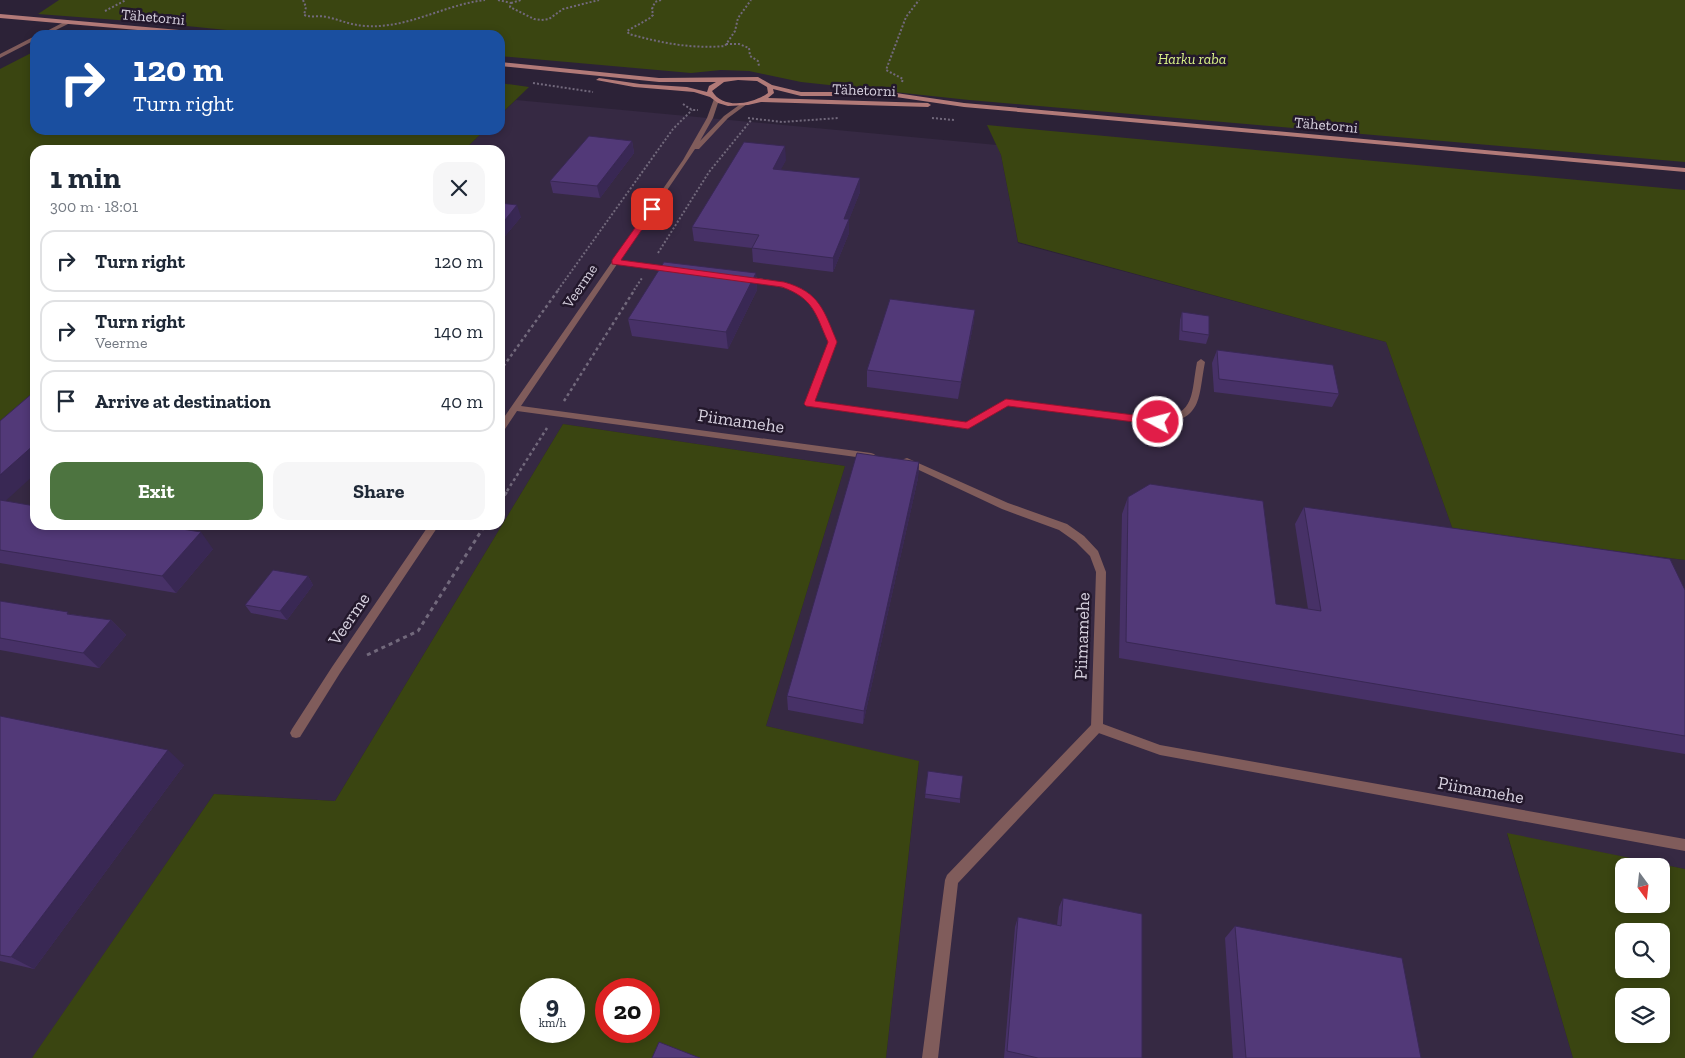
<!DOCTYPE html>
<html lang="en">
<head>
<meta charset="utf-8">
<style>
  body { margin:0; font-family:"Zilla Slab",serif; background:#f6f6f7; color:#1f2937; height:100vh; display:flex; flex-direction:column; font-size:19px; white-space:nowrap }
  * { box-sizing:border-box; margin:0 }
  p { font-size:16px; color:#747a83 }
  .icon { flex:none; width:28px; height:28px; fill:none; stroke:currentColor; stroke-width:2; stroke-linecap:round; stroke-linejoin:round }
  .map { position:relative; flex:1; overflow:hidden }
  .sheet { position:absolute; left:30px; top:145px; width:475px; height:385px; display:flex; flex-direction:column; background:#fff; border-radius:15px; box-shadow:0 2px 8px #0003 }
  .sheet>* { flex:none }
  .hud { position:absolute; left:30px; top:30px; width:475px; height:105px; border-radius:15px; box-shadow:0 2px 8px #0003; background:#1a4fa0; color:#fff; overflow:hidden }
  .needle { width:32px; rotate:165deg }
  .buttons { position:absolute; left:1615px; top:858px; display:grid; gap:10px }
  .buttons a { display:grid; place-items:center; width:55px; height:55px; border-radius:10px; background:#fff; box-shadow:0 2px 8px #0003; font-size:25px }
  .speed { position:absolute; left:520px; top:978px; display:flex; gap:10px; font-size:25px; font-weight:700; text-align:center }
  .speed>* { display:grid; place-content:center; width:65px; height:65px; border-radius:50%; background:#fff; box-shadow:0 2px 8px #0003; line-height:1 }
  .speed small { font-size:12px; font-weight:400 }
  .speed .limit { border:8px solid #d22; background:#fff; color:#111 }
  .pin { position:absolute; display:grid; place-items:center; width:42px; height:42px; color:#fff; margin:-21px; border-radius:10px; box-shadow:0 2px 8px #0006 }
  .me { position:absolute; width:55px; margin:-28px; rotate:277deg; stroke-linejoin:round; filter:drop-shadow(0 0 4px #0008) }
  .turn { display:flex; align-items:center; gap:18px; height:105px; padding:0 20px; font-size:22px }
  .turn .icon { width:65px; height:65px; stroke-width:2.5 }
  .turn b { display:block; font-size:35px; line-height:42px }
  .round { display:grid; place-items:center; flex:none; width:52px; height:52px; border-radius:15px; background:#f6f6f7 }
  .headline { display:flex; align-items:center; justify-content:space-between; height:85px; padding:0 20px }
  h1 { font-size:30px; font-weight:700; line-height:38px }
  .primary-button { display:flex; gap:10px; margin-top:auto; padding:10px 20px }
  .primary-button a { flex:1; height:58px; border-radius:15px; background:#4d7440; color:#fff; font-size:20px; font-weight:700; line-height:58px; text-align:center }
  .primary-button a+a { background:#f6f6f7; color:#1f2937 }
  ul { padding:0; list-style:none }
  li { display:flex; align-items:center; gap:15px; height:62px; margin:0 10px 8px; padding:0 10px; border:2px solid #e0e1e3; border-radius:15px }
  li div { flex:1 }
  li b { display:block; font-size:19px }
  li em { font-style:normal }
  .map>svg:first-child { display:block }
</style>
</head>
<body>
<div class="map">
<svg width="1685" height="1058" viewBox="0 0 1685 1058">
  <rect width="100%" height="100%" fill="#2c2237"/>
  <!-- built -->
  <path fill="#362943" d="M 516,100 L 997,145 L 1001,155 L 1018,243 L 1386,342 L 1453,530 L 1685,560 L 1685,869 L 1507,834 L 1573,1058 L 886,1058 L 919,762 L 766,726 L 845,466 L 563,424 L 335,801 L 214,794 L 36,1053 L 32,1058 L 0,1058 L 0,438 L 35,408 L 35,525 L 500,525 L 500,150 L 464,150 L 485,130 L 500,130 L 500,115 Z"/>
  <!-- green -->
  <path fill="#3a4511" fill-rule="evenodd" d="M 59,0 L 1685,0 L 1685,162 L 969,100 L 801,82 L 749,71 L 721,70 L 691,73 L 500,56 L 500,35 L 275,35 L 157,23 L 38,14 Z
    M 35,51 L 35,130 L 485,130 L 464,150 L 35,150 L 35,408 L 0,438 L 0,69 Z
    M 500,83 L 529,87 L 500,115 Z
    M 987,125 L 1685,190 L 1685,560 L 1453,530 L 1386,342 L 1018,242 L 1001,155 Z
    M 563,424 L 845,466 L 766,726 L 919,761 L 886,1058 L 32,1058 L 214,794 L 335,801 ZM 531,989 L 574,989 L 574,1031 L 531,1031 ZM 606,989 L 649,989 L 649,1031 L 606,1031 Z
    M 1507,833 L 1685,869 L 1685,1058 L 1573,1058 ZM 1624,866 L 1661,866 L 1661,904 L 1624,904 ZM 1624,931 L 1661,931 L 1661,969 L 1624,969 ZM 1624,996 L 1661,996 L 1661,1034 L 1624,1034 Z"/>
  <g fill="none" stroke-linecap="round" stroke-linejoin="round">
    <!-- path-far2 -->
    <path stroke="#72697c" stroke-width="2" stroke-dasharray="2 2" stroke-linecap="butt" d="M 303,0 L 306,7 L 304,15 C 312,18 319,15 327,17 C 340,20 351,25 365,26 C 408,29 443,5 485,0
      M 498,0 L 511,3 L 510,7 L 534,19 L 541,20 L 549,19 L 563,9 L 599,0
      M 661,0 L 655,2 L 652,9 L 653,15 L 650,18 L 627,31 L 629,34 C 661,43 692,49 725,46 L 735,31 L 738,18 L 751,0
      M 511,3 L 521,0
      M 105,11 L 126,0
      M 726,44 L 739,44 L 749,48 L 750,56 L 758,61 L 759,66
      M 902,82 L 903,79 L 886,70 L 906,17 L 919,0
      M 533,83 L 593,92
      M 683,104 L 692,110 L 698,110
      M 748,118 L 782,122 L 839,118
      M 932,118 L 954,120
      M 658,253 L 709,172 L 752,119
      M 558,290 L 673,129 L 692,110
      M 634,290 L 642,278"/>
    <!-- path-far1 -->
    <path stroke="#72697c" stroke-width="2.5" stroke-dasharray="3 3" stroke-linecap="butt" d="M 500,371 L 559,289
      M 564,401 L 635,289
      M 507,491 L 547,428"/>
    <!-- path -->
    <path stroke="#72697c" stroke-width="3" stroke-dasharray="4 4" stroke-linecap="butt" d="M 500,502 L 508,490
      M 367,655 L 418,631 L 485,525"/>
    <!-- lane -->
    <path fill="#805c5b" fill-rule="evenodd" d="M 612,260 L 674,267 L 678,269 L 674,271 L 615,264 L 612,264 Z
      M 742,277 C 751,276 761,279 770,280 C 816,287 820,302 837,342 L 814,401 L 967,423 L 1006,399 L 1159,419 C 1196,414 1191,393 1197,362 L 1201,359 L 1205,362 C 1198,399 1203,419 1159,425 L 1007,405 L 968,429 L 809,406 L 805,403 L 829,342 C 824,330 821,317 813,306 C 797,284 767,286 742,281 Z
      M 1097,722 L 1101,723 L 1103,727 L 1101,731 L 958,883 L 938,1058 L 922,1058 L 945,880 L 947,875 L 1093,723 Z"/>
    <!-- street -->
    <path fill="#805c5b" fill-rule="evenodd" d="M 68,20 L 70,23 L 46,35 L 39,35 Z
      M 35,36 L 35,40 L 0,58 L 0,54 Z
      M 714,99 L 719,100 L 713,118 L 700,141 L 724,116 L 742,103 L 747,104 L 728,118 L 699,149 L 695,149 L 521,406 L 871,453 L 874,454 L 876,456 L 874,458 L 871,459 L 517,411 L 503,432 L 500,433 L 500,423 L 683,160 L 707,118 Z
      M 907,458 L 1008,503 L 1067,524 L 1084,536 L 1098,551 L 1106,572 L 1103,724 L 1160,745 L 1685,839 L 1685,851 L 1160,755 L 1093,731 L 1091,727 L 1096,572 L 1090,556 L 1076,542 L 1059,530 L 1002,509 L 904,463 L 902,461 L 904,459 Z
      M 429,525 L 439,525 L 340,673 L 300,737 L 296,738 L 292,737 L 290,733 L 292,729 L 332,667 Z"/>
    <!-- secondary -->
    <path fill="#b27a78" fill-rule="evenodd" d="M 0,14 L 213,33 L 216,35 L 195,35 L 0,18 Z
      M 500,62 L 659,78 L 758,77 L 772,85 L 801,92 L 889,92 L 964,103 L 1685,168 L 1685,172 L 964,107 L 889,96 L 801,96 L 773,89 L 774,93 L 768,98 L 928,103 L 931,105 L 928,107 L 761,102 L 748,105 L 728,106 L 718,103 L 710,97 L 694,92 L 634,87 L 596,80 L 599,78 L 640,84 L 687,87 L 707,92 L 709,86 L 716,82 L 659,82 L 500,66 ZM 738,80 L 757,81 L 767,87 L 768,93 C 753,104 723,110 712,91 L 724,82 Z"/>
  </g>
  <!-- wall -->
  <path fill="#473167" d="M 632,141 L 634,153 L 600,198 L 553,193 L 550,181 Z
    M 786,160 L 780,170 L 860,192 L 849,219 L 849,233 L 833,272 L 753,262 L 752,248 L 694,241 L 692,227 Z
    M 500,203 L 521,217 L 505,236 L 500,236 Z
    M 756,273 L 757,290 L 728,349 L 632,336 L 628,319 Z
    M 975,310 L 973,326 L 958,399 L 867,387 L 867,370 Z
    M 1182,312 L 1209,335 L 1206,344 L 1179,340 L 1180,320 Z
    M 1217,350 L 1339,394 L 1332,407 L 1214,392 L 1212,363 Z
    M 0,421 L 6,501 L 213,549 L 176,593 L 0,563 Z
    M 919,462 L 918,478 L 863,724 L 788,710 L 787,696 Z
    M 1128,497 L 1276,604 L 1308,609 L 1295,524 L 1304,507 L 1685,590 L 1685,754 L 1119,658 L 1122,514 Z
    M 308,576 L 313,585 L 287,620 L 251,613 L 245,605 Z
    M 0,601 L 70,614 L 111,620 L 126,635 L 99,668 L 0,650 Z
    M 0,716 L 184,765 L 34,969 L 0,961 Z
    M 928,771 L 960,799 L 960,803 L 925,798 Z
    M 1063,898 L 1142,1058 L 1004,1058 L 1015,927 L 1018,917 L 1057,925 L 1059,907 Z
    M 1235,926 L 1421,1058 L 1233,1058 L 1225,938 Z"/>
  <!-- shaded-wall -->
  <path fill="#392854" d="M 632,141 L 634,153 L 600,198 L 597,186 Z
    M 785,146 L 786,160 L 774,183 L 773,169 Z
    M 860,178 L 860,192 L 844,232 L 844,219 Z
    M 517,205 L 521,217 L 505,236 L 501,225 Z
    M 849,219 L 849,233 L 833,272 L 833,258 Z
    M 756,273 L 757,290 L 728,349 L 726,332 Z
    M 975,310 L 973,326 L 958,399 L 961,382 Z
    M 35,444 L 35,474 L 0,506 L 0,475 Z
    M 919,462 L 918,478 L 863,724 L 864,711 Z
    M 201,532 L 213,549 L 176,593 L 162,576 Z
    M 308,576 L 313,585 L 287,620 L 280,611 Z
    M 111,620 L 126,635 L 99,668 L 83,653 Z
    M 168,750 L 184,765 L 34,969 L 11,957 Z"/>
  <!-- building -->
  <path fill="#523978" stroke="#392854" d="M 589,136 L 632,141 L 597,186 L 550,181 Z
    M 744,142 L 785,146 L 773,169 L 860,178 L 844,219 L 849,219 L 833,258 L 752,248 L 759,235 L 692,227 Z
    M 500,203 L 517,205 L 501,225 L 500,224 Z
    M 664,262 L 756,273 L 726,332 L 628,319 Z
    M 890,299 L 975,310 L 961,382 L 867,370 Z
    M 1182,312 L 1209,316 L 1209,335 L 1182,331 Z
    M 1217,350 L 1333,365 L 1339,394 L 1219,379 Z
    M 35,391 L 35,444 L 0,475 L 0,421 Z
    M 857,453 L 919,462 L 864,711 L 787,696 Z
    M 1150,484 L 1263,501 L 1276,604 L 1321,611 L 1304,507 L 1670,559 L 1685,590 L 1685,736 L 1126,642 L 1128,497 Z
    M 0,500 L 35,506 L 35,525 L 156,525 L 201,532 L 162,576 L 0,550 Z
    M 273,570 L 308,576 L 280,611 L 245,605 Z
    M 0,601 L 68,612 L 67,614 L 111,620 L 83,653 L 0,638 Z
    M 0,716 L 168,750 L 11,957 L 0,955 Z
    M 928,771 L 963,776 L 960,799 L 925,794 Z
    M 1063,898 L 1142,914 L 1142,1058 L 1038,1058 L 1007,1051 L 1018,917 L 1061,926 Z
    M 1235,926 L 1402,958 L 1421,1058 L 1246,1058 Z
    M 659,1042 L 700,1058 L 652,1058 Z"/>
  <!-- route -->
  <path fill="#e11d48" stroke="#92132f" d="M 652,206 L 656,209 L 621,260 L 784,282 C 820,292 824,311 837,342 L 815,401 L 966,422 L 1006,399 L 1158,418 L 1164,422 L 1158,425 L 1008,406 L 968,429 L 806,406 L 804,404 L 828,342 C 815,313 814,299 782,287 L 612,264 L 612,260 L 650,207 Z"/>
  <g text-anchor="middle" stroke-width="5" stroke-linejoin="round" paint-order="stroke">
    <!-- far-street labels -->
    <g font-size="15" fill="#d7d1df" stroke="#23182c">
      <text transform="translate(153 17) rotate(5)" y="5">Tähetorni</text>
      <text transform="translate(864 90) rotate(2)" y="5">Tähetorni</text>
      <text transform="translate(1326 125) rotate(5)" y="5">Tähetorni</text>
      <text transform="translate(580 286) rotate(-56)" y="5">Veerme</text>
    </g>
    <!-- far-park labels -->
    <g font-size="15" font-style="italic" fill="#d7f086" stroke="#23182c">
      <text x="1192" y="64">Harku raba</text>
    </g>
    <!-- street labels -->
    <g font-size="18" fill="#d7d1df" stroke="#23182c">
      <text transform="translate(741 421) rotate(8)" y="6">Piimamehe</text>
      <text transform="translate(349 619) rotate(-56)" y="6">Veerme</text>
      <text transform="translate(1082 636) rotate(-88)" y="6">Piimamehe</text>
      <text transform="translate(1481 790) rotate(10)" y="6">Piimamehe</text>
    </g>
  </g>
</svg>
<div class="buttons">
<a><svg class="needle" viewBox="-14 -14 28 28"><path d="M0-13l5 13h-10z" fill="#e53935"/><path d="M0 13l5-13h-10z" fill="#747a83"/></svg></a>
<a><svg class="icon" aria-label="search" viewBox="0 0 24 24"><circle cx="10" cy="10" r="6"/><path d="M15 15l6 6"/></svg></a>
<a><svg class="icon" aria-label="layers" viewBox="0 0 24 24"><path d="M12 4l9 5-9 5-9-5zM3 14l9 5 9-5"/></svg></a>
</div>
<div class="speed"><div>9<small>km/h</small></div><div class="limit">20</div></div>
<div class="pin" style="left:652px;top:209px;background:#d93025"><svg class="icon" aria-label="arrive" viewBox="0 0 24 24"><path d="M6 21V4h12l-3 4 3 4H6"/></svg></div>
<svg class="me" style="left:1158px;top:422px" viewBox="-20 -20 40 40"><circle r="17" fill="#e11d48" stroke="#fff" stroke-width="3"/><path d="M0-11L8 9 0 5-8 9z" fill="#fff"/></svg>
<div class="hud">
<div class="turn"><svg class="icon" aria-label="right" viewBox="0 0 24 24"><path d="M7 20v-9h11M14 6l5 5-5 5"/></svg><div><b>120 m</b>Turn right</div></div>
</div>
<section class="sheet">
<div class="headline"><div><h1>1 min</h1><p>300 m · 18:01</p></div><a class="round"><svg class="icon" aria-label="close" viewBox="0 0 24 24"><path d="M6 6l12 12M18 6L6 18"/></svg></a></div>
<ul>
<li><svg class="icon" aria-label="right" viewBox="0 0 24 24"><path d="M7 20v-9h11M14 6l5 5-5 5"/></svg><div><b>Turn right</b></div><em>120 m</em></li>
<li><svg class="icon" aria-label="right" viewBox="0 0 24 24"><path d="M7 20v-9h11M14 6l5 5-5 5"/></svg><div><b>Turn right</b><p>Veerme</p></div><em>140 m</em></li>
<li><svg class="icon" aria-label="arrive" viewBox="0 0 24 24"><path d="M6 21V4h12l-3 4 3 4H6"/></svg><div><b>Arrive at destination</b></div><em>40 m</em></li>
</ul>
<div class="primary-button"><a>Exit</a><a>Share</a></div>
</section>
</div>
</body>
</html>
